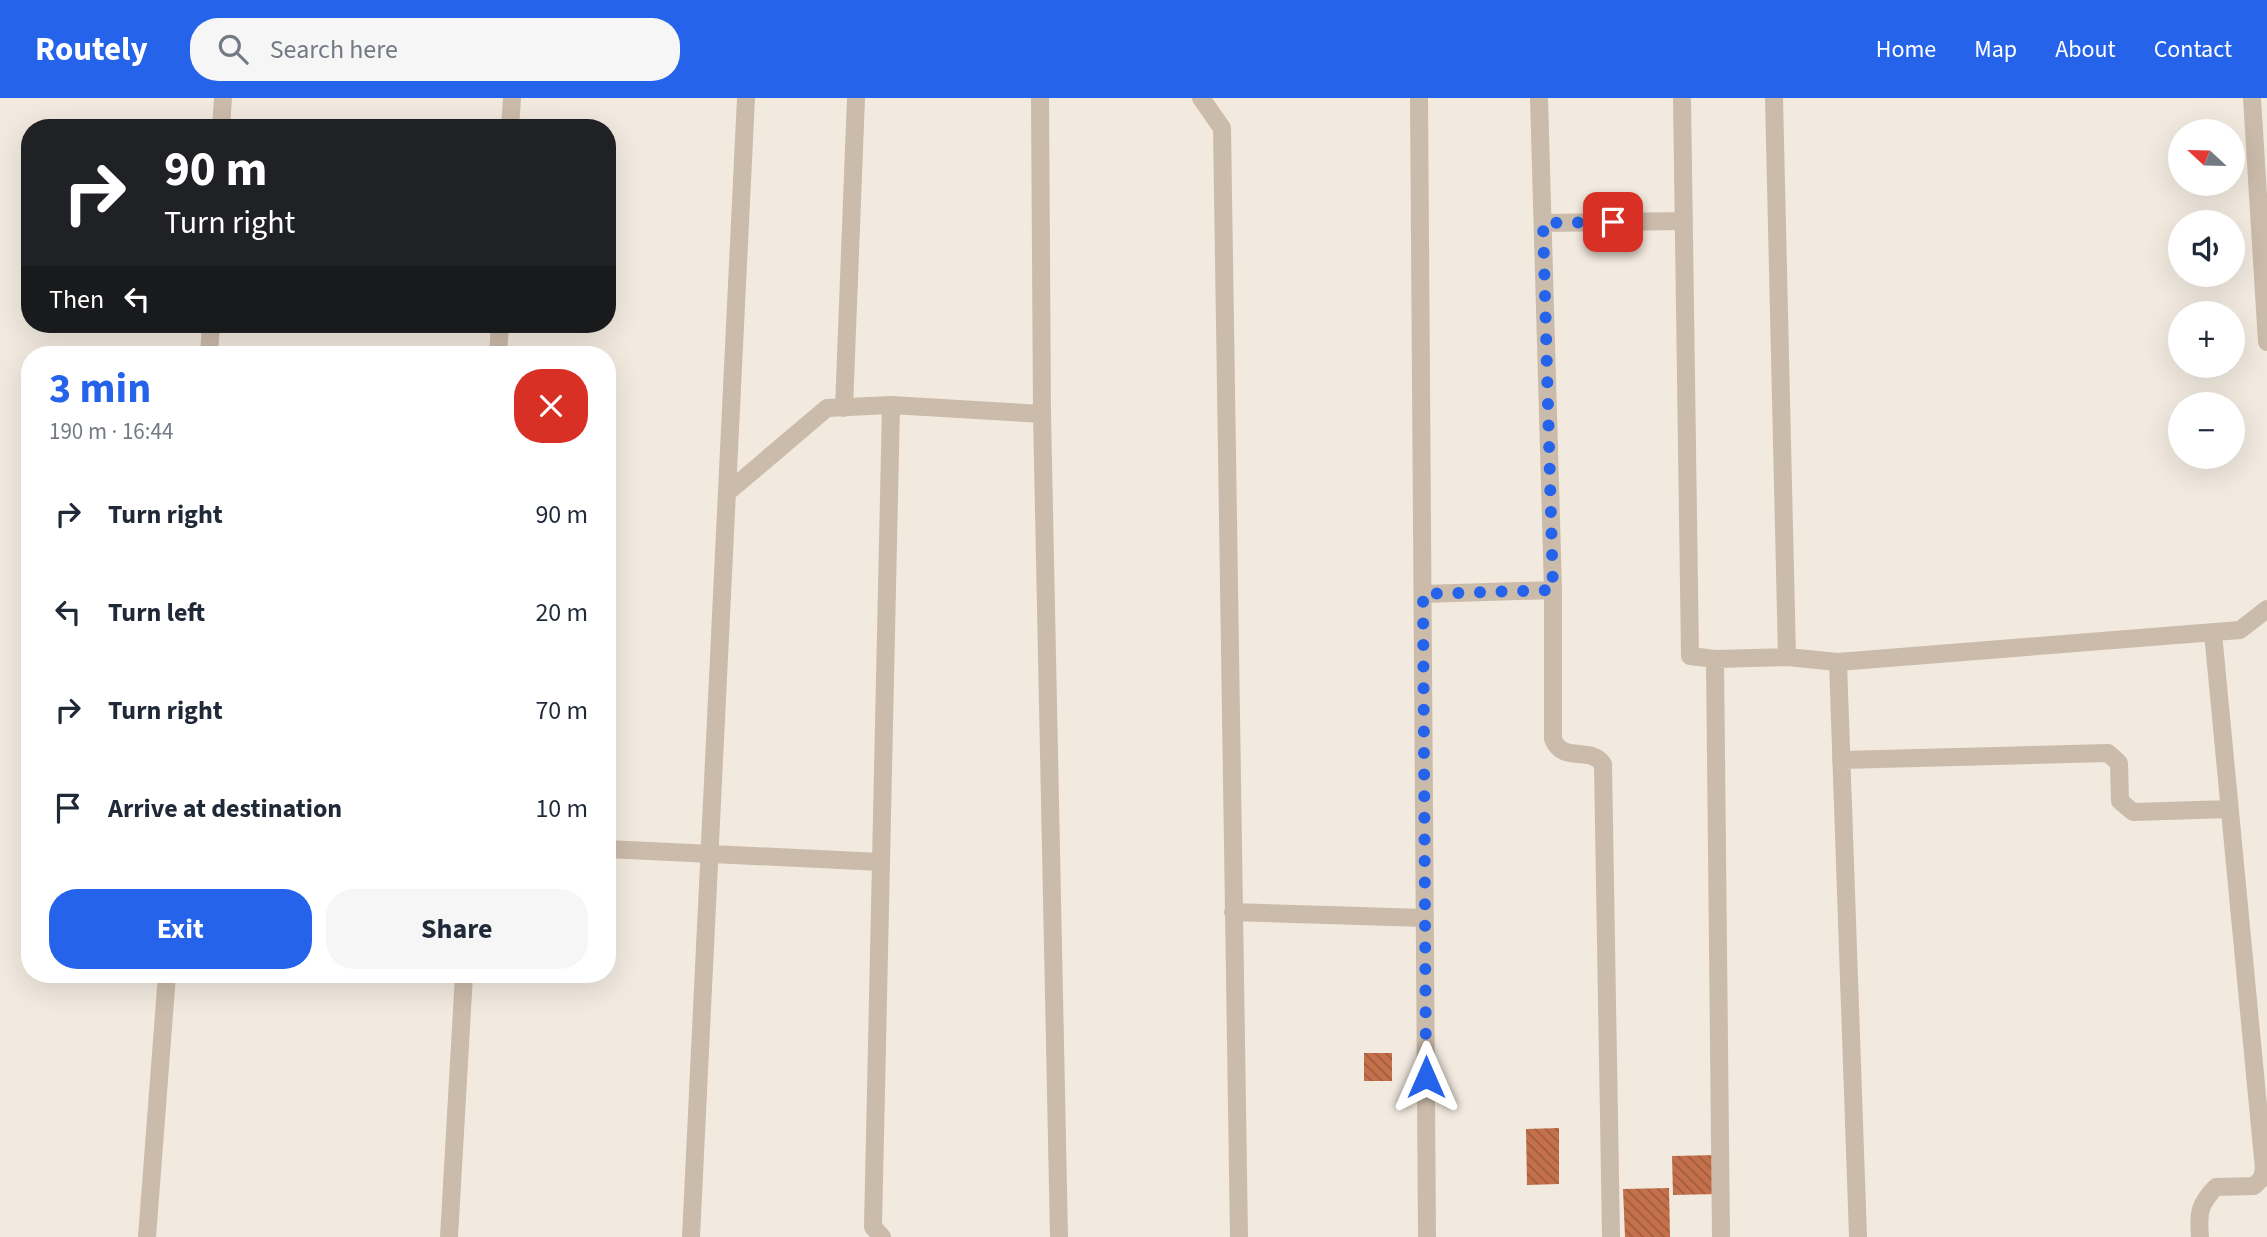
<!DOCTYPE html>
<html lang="en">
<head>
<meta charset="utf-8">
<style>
  body { margin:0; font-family:"Source Sans 3",sans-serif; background:#f6f6f7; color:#1f2937; height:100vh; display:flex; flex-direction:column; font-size:26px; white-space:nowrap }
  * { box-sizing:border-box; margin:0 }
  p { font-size:23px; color:#747a83 }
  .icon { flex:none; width:38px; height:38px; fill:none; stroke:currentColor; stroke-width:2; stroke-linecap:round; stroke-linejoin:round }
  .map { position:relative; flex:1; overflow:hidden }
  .side { position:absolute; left:21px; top:248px; width:595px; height:637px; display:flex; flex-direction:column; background:#fff; border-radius:28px; box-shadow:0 7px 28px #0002 }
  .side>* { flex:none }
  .guide { position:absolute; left:21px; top:21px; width:595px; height:214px; border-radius:28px; box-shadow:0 7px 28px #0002; background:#202124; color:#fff; overflow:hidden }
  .needle { width:46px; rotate:292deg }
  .buttons { position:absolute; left:2168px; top:21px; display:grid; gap:14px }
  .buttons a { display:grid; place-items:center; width:77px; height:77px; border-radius:50%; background:#fff; box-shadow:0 7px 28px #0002; font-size:35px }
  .pin { position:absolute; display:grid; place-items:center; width:60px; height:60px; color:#fff; margin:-30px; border-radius:14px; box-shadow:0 4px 10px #0006 }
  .me { position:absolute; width:77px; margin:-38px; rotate:0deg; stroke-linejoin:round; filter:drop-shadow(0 0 5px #0008) }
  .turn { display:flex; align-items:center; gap:24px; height:147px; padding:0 28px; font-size:32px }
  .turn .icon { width:91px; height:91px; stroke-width:2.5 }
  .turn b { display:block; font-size:49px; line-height:60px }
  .then { display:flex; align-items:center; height:66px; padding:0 28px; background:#0003; gap:14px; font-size:26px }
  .round { display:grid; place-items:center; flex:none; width:74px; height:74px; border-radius:28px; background:#f6f6f7 }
  .overview { display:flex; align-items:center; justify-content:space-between; height:119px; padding:0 28px }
  h1 { font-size:42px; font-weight:700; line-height:52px; color:#2563eb }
  .button { display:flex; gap:14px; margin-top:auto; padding:14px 28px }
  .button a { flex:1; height:80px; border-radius:28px; background:#2563eb; color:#fff; font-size:28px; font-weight:700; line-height:80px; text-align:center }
  .button a+a { background:#f6f6f7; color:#1f2937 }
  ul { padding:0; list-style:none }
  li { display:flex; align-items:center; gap:21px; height:98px; padding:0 28px }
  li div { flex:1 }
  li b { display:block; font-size:26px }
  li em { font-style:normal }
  header { display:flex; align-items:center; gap:42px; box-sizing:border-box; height:98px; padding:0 35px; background:#2563eb; color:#fff }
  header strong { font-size:33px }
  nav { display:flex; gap:38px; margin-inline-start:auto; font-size:24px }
  .search { width:490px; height:63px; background:#f6f6f7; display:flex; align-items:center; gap:18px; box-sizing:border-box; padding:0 24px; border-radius:28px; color:#747a83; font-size:26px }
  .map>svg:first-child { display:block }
</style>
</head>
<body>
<header>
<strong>Routely</strong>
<div class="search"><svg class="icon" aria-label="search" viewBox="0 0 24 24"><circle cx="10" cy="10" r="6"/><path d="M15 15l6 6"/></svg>Search here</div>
<nav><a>Home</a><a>Map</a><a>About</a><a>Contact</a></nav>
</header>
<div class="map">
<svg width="2267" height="1139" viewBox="0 0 2267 1139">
  <defs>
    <pattern id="building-back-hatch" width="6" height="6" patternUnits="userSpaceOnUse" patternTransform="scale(1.75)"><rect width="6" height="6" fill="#c4704b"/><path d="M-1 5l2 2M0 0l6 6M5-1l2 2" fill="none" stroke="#a05c3f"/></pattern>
  </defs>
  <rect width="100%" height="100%" fill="#f2eadf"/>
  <!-- building -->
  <path fill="url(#building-back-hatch)" d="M 1364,955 L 1392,955 L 1392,983 L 1364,983 Z
    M 1559,1030 L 1559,1086 L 1527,1087 L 1526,1031 Z
    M 1718,1057 L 1718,1096 L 1673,1097 L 1672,1058 Z
    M 1669,1090 L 1670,1139 L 1625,1139 L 1623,1091 Z"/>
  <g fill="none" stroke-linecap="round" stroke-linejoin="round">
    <!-- minor -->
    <path stroke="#cbbbaa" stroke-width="18" d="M 1040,0 L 1042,316 L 1059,1139
      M 1201,0 L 1222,30 L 1239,1139
      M 1419,0 L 1427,1139
      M 1682,0 L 1690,558 L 1715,561
      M 2252,0 L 2267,244
      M 221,30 L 223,0
      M 510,30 L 512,0
      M 1543,125 L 1684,123
      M 209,257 L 211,226
      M 498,257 L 500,226
      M 891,307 L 1042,316
      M 844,310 L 856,0
      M 728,394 L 827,310 L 891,307 L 873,1129 L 882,1139
      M 1553,492 L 1553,641 C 1563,666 1589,647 1603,666 L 1611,1139
      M 1423,496 L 1553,492 L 1539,0
      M 1787,559 L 1838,564 L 1858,1139
      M 1838,564 L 2240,532 L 2267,511
      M 1841,662 L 2108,655 L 2119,665 L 2120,703 L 2133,714 L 2229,711
      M 607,751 L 881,764
      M 1233,814 L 1425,820
      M 147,1139 L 167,877
      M 449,1139 L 464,877
      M 691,1139 L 746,0
      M 1721,1139 L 1715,561 L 1787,559 L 1774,0
      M 2200,1139 C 2198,1116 2199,1106 2216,1089 L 2254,1088 L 2262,1080 L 2264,1071 L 2213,535"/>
  </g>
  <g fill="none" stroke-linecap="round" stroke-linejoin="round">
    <!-- route -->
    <path stroke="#2563eb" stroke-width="12" stroke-dasharray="0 21.6" d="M 1426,979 L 1423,496 L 1553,492 L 1543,125 L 1613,124"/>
  </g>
</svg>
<div class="buttons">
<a><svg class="needle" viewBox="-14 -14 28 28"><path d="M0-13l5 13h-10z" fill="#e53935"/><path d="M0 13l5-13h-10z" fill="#747a83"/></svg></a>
<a><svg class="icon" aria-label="sound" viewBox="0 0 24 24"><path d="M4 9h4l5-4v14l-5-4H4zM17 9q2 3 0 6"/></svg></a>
<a>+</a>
<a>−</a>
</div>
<div class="pin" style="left:1613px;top:124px;background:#d93025"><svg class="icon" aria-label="arrive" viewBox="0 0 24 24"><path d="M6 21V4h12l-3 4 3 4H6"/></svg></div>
<svg class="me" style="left:1426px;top:979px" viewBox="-20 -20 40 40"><path d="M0-17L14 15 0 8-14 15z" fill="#2563eb" stroke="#fff" stroke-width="4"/></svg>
<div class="guide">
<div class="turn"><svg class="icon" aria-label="right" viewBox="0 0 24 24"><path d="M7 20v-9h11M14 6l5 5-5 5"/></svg><div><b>90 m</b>Turn right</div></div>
<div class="then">Then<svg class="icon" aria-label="left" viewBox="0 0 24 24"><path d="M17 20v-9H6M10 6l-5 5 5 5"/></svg></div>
</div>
<section class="side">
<div class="overview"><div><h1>3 min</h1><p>190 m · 16:44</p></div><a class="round" style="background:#d93025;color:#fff"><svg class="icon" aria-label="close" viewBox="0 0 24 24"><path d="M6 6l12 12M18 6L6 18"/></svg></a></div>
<ul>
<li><svg class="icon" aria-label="right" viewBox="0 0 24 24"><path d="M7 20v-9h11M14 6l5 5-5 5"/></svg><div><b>Turn right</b></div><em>90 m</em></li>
<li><svg class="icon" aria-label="left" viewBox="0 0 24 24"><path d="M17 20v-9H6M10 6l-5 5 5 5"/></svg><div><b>Turn left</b></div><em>20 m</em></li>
<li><svg class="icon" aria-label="right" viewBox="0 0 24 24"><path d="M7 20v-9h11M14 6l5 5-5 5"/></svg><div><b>Turn right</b></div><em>70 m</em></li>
<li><svg class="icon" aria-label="arrive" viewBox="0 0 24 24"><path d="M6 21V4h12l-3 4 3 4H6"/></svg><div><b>Arrive at destination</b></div><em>10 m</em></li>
</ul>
<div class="button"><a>Exit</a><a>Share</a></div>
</section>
</div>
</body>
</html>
